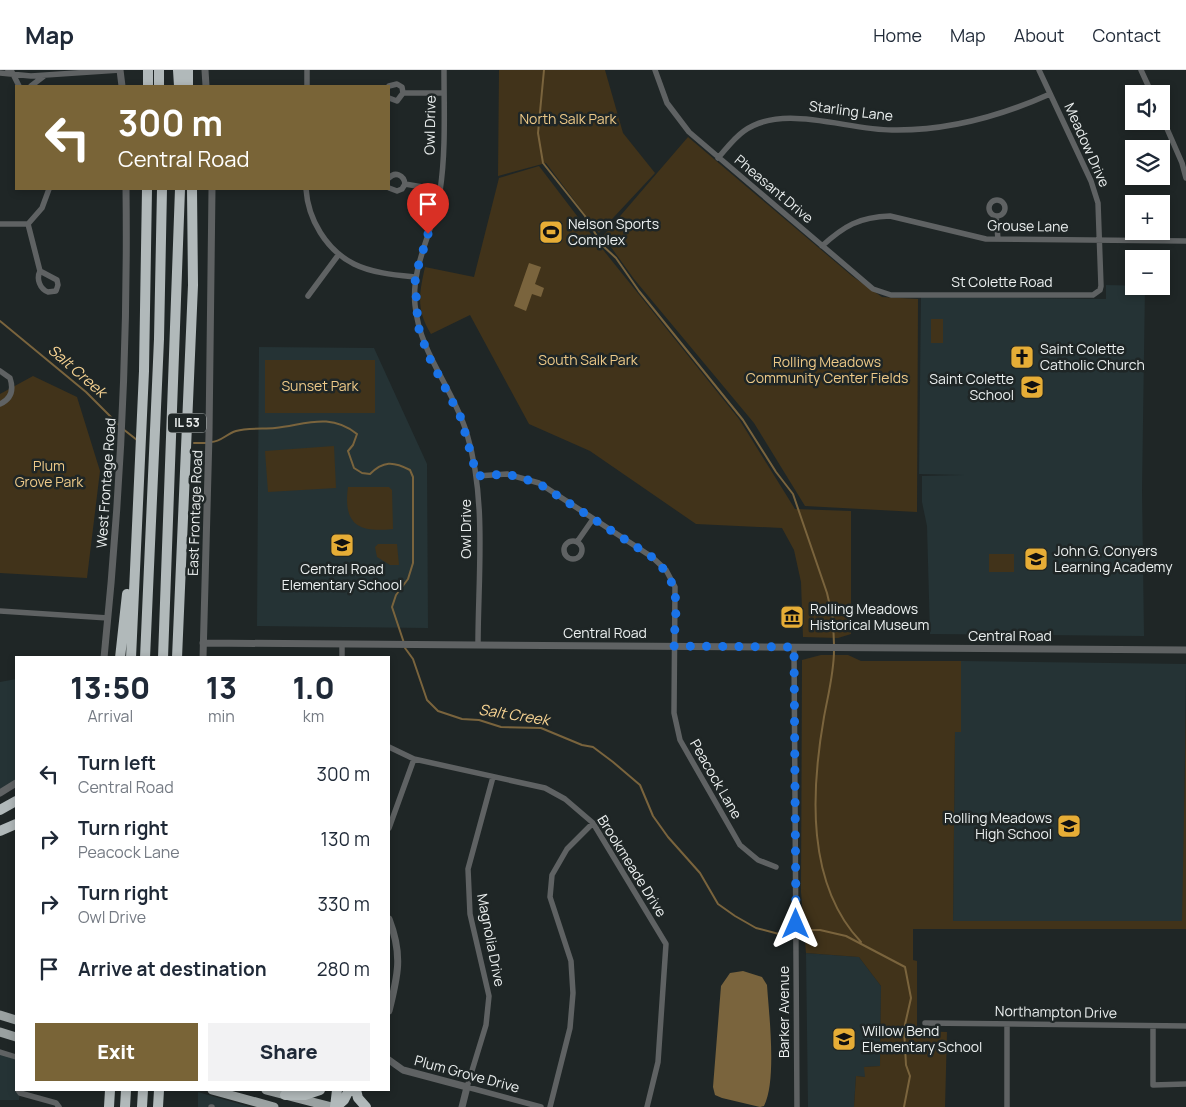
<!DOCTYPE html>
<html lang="en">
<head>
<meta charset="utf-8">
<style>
  body { margin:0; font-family:Manrope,sans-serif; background:#f2f2f3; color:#1f2937; height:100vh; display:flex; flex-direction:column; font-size:19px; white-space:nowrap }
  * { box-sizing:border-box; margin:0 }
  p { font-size:16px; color:#747a83 }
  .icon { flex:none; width:28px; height:28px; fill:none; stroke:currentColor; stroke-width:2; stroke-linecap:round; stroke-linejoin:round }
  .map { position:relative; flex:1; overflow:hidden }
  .details { position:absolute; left:15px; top:586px; width:375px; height:435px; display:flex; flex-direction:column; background:#fff; border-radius:0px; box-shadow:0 2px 8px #0003 }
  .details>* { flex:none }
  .banner { position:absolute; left:15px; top:15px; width:375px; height:105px; border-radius:0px; box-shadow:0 2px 8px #0003; background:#796437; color:#fff; overflow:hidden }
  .buttons { position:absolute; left:1125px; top:15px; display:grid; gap:10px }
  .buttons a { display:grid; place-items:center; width:45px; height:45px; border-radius:0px; background:#fff; box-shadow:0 2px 8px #0003; font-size:25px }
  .pin { position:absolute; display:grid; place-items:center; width:42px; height:42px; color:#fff; margin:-51px -21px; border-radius:50% 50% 50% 0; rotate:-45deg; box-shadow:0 0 5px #0007 }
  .pin .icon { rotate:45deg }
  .me { position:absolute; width:55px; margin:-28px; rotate:0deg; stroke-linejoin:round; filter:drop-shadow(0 0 4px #0008) }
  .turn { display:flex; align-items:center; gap:18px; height:105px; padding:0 20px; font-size:22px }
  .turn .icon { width:65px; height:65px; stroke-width:2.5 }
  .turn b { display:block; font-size:35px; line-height:42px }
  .eta { display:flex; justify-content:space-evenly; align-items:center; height:85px; text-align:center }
  .eta b { font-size:30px; font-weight:800; line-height:35px }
  .action { display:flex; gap:10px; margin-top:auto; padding:10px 20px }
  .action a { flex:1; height:58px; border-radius:0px; background:#796437; color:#fff; font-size:20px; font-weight:800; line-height:58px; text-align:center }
  .action a+a { background:#f2f2f3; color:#1f2937 }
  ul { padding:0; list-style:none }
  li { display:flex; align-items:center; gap:15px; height:65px; padding:0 20px }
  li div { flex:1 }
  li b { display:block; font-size:19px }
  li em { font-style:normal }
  header { display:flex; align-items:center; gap:30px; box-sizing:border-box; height:70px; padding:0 25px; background:#fff; border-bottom:1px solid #e0e1e3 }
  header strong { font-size:24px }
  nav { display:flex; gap:28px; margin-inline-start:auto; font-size:18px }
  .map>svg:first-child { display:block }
</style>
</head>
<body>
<header>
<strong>Map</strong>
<nav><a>Home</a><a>Map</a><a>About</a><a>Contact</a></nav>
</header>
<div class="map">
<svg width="1186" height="1037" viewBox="0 0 1186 1037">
  <rect width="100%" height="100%" fill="#1f2626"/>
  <!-- built -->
  <path fill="#253335" d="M 1106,215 L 1145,216 L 1142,420 L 1144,566 L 930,564 L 927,456 L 922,432 L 922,406 L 964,405 L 919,404 L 921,227 L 1106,229 Z
    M 259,277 L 374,278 L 427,394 L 428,558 L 257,556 Z
    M 961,591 L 1186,594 L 1183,851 L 953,851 L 955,662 L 961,661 Z
    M 16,609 L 16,713 L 0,723 L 0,612 Z
    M 806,883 L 859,887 L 881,916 L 880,996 L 865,997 L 865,1007 L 856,1006 L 854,1037 L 808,1037 Z
    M 0,982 L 16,987 L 16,1017 L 20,1023 L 19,1030 L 0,1030 Z
    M 198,1022 L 250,1037 L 198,1037 Z"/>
  <!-- green -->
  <path fill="#41331a" d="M 499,0 L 605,0 L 623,63 L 655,103 L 599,163 L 546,93 L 498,106 Z
    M 688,67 L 852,206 L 882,227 L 918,229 L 917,442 L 805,436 L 754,353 L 634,209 L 603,166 Z
    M 539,96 L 600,176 L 739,349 L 795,439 L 851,441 L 851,564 L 838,568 L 803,567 L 801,512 L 794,480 L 782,458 L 696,454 L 590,381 L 529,354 L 470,245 L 431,264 C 416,240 419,224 425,197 L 474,207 L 499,108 Z
    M 931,249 L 943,249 L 943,273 L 931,273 Z
    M 265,290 L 375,290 L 375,343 L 265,343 Z
    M 33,306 L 77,327 L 100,401 L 87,508 L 0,503 L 0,324 Z
    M 334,376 L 336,418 L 268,422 L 265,381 Z
    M 348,417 L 389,417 L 392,420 L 393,459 C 358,463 343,454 348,417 Z
    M 378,474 L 397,474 L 399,495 L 390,495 L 377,487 L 375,477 Z
    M 989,484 L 1014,484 L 1014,502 L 989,502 Z
    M 821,585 L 848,585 L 861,591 L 961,591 L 961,662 L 955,662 L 953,851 L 1182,851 L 1186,640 L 1186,859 L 913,859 L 913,890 L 917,891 L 917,961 L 947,962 L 945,1037 L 854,1037 L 856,1006 L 865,1007 L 864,997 L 880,996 L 881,916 L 859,887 L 806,883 L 801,822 L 802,590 Z"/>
  <!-- water -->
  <path fill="#7a643d" d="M 529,193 L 541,197 L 535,214 L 544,218 L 541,227 L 532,224 L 526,241 L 514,236 Z
    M 743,901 L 762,907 L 767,915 C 769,944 777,1011 764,1036 L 760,1037 L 722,1028 L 715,1025 L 713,1017 L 721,916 L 730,903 Z"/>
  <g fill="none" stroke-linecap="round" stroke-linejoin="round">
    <!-- stream -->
    <path stroke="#7a643d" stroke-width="2" d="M 544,0 L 538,63 L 543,93 L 585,146 L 602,175 L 616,188 L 639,221 L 743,350 L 776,402 L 793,424 L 827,523 L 833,549 L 834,575
      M 0,251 L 86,322 L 120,356
      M 123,359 L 137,370
      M 211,372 C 221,372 226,364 236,361 C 247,358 263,359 275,358 C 305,355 329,342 357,364 L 353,375 L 348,381 L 354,398 L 362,403 L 370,404 C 383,391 393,391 410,400 L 413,407 L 413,493 L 408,509 L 396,525 L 392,537 L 404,573
      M 194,373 L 206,373
      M 405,578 L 413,589 L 427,630 L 438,641 L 462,649 L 479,650 L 501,657 L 541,658 L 582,675 L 593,677 L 613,692 L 640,715 L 653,746 L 668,767 L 700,803 L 718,834 L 735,846 L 756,858 L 779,864 L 790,860 L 820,860 L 846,866 L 905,897 L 911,928 L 904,959 L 906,995 L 910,1006 L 904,1037
      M 834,580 C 834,603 828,625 824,647 C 811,721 806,814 861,872"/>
    <!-- minor -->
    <path stroke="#5f6263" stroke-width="5.5" d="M 8,0 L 12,2 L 19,16
      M 307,0 L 307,16
      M 444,0 C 444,39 446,82 440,121 C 434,160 411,195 415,235 C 420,285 453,317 467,364 C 487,430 478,507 478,575
      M 655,0 L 667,33 L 689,62 L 873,219 L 891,225 L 1093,225 L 1100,220 L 1101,216 L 1098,133 L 1091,111 L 1039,0
      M 1141,0 L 1152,24
      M 0,3 L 31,6 L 120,0
      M 31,16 L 44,6
      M 389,16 L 397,14 L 402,17 L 403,23 L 397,31 L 389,28
      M 403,23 L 444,23
      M 1161,45 L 1182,93 L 1186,108
      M 718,88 C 726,79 734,68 744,61 C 783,33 846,60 892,60 C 947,61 1001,46 1050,24
      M 389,108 C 395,101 404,105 405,114
      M 405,114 L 440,120
      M 389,118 L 397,121 L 402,119 L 405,114
      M 306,119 C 308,149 326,180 354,194 C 372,203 395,205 415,207
      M989 138a8 8 0 1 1 16 0a8 8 0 1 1-16 0Z
      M 996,146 L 998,169
      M 0,154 L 28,154
      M 822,176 C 844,156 859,147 890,146 L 986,169 L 1186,171
      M 40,201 L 57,210 L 58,215 L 56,221 L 48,222 C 40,219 36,209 40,201 L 28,154 L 42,138 L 49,119
      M 308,226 L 339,184
      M 0,301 L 10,308 C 14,320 11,329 0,334
      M 477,406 L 507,404 L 539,413 L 652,487 L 666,500 L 675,517 L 674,643 L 680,670 L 740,775 L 758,790 L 776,797
      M564 480a9 9 0 1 1 18 0a9 9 0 1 1-18 0Z
      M 577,472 L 593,449
      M 0,541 L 108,548
      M 342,574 L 342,588
      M 794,577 L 797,1037
      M 389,677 L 414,689 L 545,718 L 565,729 L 593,753 L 666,874 L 658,992 L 647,1037
      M 493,707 L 468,799 L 470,844 L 489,926 L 486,955 L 467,1017 L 541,1037
      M 389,758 L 414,689
      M 925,953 L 1186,956
      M 1153,956 L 1153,1015 L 1186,1014
      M 0,982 L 16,987
      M 18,1020 L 20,1023 L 56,1033 L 59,1037
      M 211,1037 L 212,1037
      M 550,1037 L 570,958 L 573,923 L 571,891 L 550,827 L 552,805 L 567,779 L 593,753
      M 1007,1037 L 1007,954"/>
    <!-- tertiary -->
    <path stroke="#5f6263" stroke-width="7" d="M 120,0 L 122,16
      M 205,0 L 206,16
      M 203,573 L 1186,580
      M 104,588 C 120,432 128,275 126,119
      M 203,588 L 209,365 L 212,119
      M 0,723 L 16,713
      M 389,849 C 403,885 398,905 389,941
      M 389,990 L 403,1000 L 467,1017 L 462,1037"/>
    <!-- primary -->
    <path stroke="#9aa1a1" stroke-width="9" d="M 0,945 L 16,950
      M 0,962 L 16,967
      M 212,1020 L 274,1037
      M 266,1020 L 332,1037"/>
    <!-- motorway -->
    <path stroke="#b1b9ba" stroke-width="10" d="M 159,0 L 159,16
      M 178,0 L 179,16
      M 188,0 L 188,16
      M 148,16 L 148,0
      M 120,588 L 127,524
      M 131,588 L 144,301 L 147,119
      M 145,588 L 159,269 L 162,119
      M 163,588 L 180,119
      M 177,588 L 193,215 L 192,119
      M 0,740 L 16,731
      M 0,761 L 16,754
      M 356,1020 L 358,1028 L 366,1037
      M 285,1025 L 305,1025 L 320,1020
      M 109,1037 L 110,1020
      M 125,1037 L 126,1020
      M 142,1037 L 143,1020
      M 158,1037 L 159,1020
      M 335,1037 L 337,1020
      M 336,1037 L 344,1030 L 349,1020"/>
  </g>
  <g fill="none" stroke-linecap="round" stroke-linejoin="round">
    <!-- route -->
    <path stroke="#1a73e8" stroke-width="9" stroke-dasharray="0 16.2" d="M 428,164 L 415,207 L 418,256 L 428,285 L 461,348 L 477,406 L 507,404 L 538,413 L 652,487 C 684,516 675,536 674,576 L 794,577 L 796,854"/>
  </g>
  <!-- icons -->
  <defs>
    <g id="stadium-square" transform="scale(1.25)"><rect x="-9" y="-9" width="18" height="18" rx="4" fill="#e6ad36" stroke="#1f2626"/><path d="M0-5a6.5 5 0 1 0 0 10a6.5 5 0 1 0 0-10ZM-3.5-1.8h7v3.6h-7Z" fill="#111"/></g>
    <g id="church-square" transform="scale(1.25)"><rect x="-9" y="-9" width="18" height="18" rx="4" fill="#e6ad36" stroke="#1f2626"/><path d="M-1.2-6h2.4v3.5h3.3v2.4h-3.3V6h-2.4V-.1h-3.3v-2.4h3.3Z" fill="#111"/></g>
    <g id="school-square" transform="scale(1.25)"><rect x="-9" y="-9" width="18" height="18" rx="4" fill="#e6ad36" stroke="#1f2626"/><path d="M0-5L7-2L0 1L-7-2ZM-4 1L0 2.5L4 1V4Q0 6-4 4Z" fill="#111"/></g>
    <g id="museum-square" transform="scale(1.25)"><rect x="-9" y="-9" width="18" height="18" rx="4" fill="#e6ad36" stroke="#1f2626"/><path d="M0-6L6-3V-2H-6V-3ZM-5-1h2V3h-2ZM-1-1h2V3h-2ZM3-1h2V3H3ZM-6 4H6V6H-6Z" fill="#111"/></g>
  </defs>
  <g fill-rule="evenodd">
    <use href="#stadium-square" x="551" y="162"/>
    <use href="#church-square" x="1022" y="287"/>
    <use href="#school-square" x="1032" y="317"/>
    <use href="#school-square" x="342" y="475"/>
    <use href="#school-square" x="1036" y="489"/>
    <use href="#museum-square" x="792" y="547"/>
    <use href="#school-square" x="1069" y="756"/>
    <use href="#school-square" x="844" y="969"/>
  </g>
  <g text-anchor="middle" stroke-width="5" stroke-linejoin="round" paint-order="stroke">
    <!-- shield labels -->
    <rect fill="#1f2626" stroke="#aeb3b3" stroke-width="1" x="168" y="343.5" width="38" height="19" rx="4"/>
    <g font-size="12" font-weight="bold" fill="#ebefef">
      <text x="187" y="357">IL 53</text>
    </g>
    <!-- street labels -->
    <g font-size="14" fill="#ebefef" stroke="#1f2626">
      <text transform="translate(851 41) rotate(7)" y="5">Starling Lane</text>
      <text transform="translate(430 55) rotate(-89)" y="5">Owl Drive</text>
      <text transform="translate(1087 75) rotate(66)" y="5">Meadow Drive</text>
      <text transform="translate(774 119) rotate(40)" y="5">Pheasant Drive</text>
      <text transform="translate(1028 156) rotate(1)" y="5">Grouse Lane</text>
      <text x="1002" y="217">St Colette Road</text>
      <text transform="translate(106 413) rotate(-86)" y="5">West Frontage Road</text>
      <text transform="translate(195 443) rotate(-88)" y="5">East Frontage Road</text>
      <text transform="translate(466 459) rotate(-90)" y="5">Owl Drive</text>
      <text x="605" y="568">Central Road</text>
      <text x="1010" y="571">Central Road</text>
      <text transform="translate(716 709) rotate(60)" y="5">Peacock Lane</text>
      <text transform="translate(632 796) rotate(58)" y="5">Brookmeade Drive</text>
      <text transform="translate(491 870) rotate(79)" y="5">Magnolia Drive</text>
      <text transform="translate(784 942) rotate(-90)" y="5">Barker Avenue</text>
      <text transform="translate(1056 942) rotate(1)" y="5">Northampton Drive</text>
      <text transform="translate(467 1004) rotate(15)" y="5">Plum Grove Drive</text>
    </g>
    <!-- park labels -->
    <g font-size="14" fill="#edc988" stroke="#1f2626">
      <text x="568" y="54">North Salk Park</text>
      <text x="588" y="295">South Salk Park</text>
      <text x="827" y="297">Rolling Meadows<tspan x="827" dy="16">Community Center Fields</tspan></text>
      <text x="320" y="321">Sunset Park</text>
      <text x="49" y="401">Plum<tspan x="49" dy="16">Grove Park</tspan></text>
    </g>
    <!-- poi labels -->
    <g font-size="14" fill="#ebefef" stroke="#1f2626" text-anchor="start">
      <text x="568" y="159">Nelson Sports<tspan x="568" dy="16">Complex</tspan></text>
      <text x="1040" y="284">Saint Colette<tspan x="1040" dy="16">Catholic Church</tspan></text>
      <text x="1014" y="314" text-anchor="end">Saint Colette<tspan x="1014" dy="16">School</tspan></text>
      <text x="1054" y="486">John G. Conyers<tspan x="1054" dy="16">Learning Academy</tspan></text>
      <text x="342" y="504" text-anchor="middle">Central Road<tspan x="342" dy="16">Elementary School</tspan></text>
      <text x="810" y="544">Rolling Meadows<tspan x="810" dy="16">Historical Museum</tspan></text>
      <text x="1052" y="753" text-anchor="end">Rolling Meadows<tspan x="1052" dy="16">High School</tspan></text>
      <text x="862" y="966">Willow Bend<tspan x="862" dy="16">Elementary School</tspan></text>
    </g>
    <!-- water labels -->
    <g font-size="15" font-style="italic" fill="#f7d392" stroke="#1f2626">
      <text transform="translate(77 301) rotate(41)" y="5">Salt Creek</text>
      <text transform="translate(514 645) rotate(9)" y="5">Salt Creek</text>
    </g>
  </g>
</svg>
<div class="buttons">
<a><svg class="icon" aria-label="sound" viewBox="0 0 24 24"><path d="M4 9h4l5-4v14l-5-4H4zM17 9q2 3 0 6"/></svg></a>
<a><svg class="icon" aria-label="layers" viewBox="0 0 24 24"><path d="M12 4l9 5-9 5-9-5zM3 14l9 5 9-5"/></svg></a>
<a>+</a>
<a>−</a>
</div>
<div class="pin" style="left:428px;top:164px;background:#d93025"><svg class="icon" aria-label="arrive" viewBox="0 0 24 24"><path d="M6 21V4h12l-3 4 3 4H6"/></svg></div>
<svg class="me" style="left:796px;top:854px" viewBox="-20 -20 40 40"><path d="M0-17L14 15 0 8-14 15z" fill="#1a73e8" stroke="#fff" stroke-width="4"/></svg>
<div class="banner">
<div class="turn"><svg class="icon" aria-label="left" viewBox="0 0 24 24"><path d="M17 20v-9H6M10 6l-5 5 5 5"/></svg><div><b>300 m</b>Central Road</div></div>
</div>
<section class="details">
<div class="eta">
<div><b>13:50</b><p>Arrival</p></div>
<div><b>13</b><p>min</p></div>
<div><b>1.0</b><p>km</p></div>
</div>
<ul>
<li><svg class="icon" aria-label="left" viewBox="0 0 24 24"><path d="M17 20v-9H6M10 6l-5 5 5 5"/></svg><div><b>Turn left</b><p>Central Road</p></div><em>300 m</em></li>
<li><svg class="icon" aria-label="right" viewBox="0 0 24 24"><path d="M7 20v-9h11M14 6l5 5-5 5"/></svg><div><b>Turn right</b><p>Peacock Lane</p></div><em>130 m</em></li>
<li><svg class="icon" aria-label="right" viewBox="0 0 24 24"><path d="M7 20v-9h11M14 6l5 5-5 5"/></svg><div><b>Turn right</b><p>Owl Drive</p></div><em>330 m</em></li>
<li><svg class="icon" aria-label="arrive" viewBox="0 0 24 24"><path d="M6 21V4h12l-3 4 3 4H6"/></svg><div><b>Arrive at destination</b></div><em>280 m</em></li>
</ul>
<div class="action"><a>Exit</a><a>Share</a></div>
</section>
</div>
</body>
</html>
